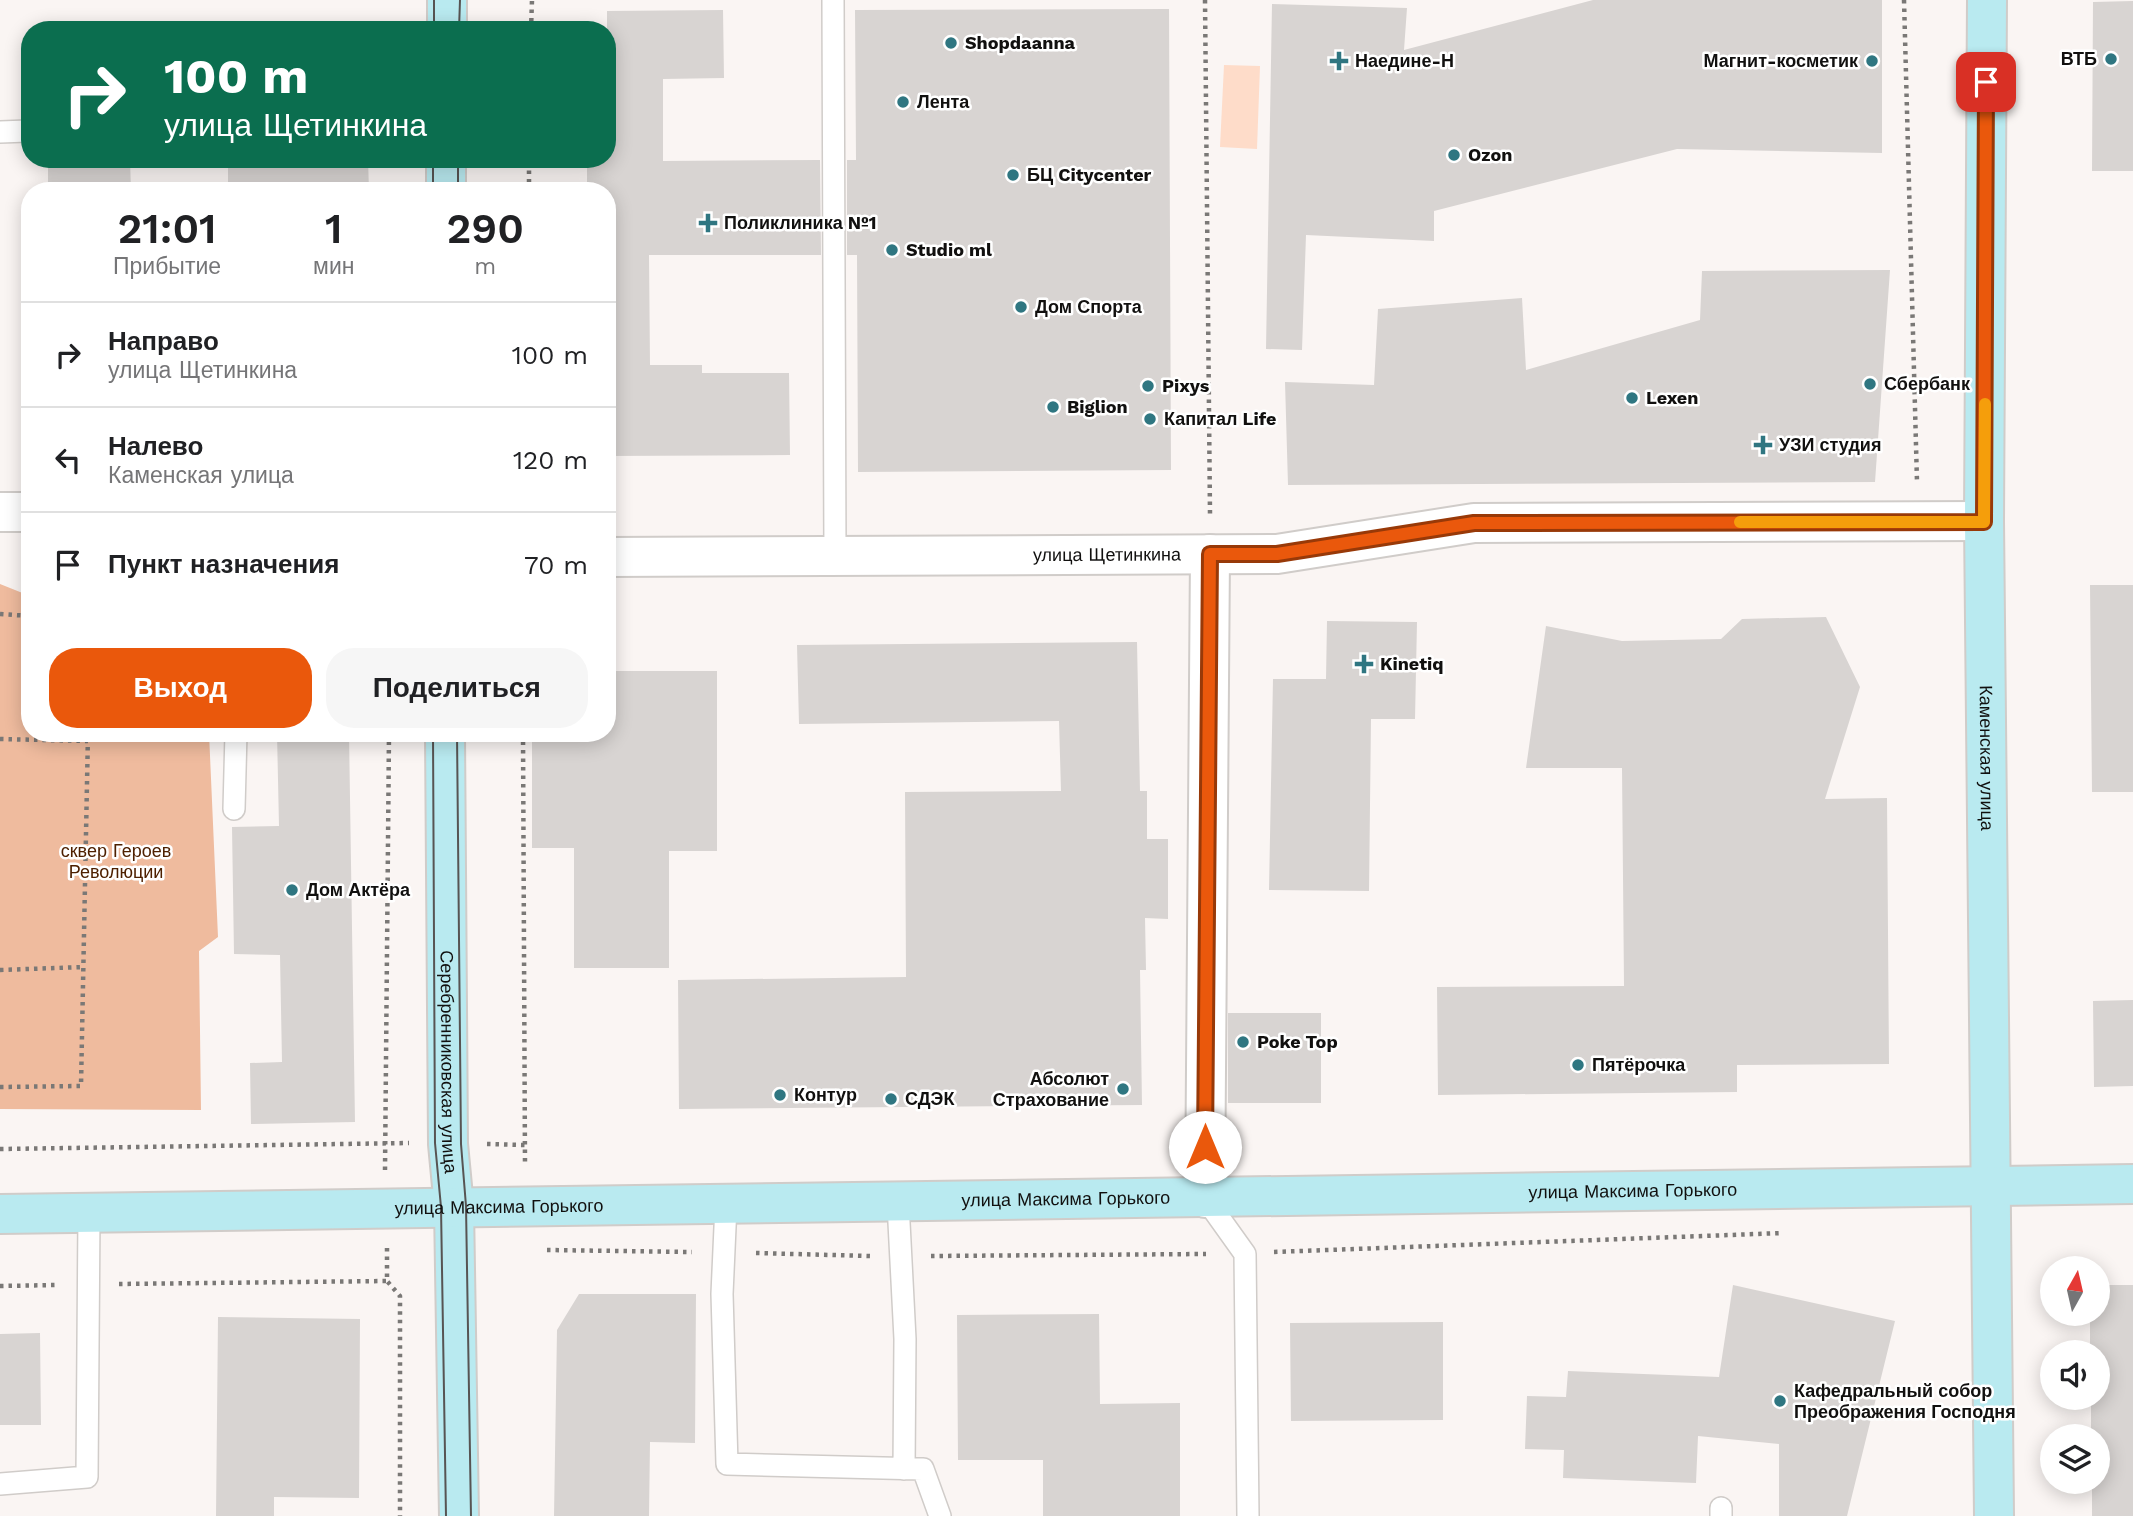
<!DOCTYPE html>
<html lang="ru">
<head>
<meta charset="utf-8">
<style>
  body { margin:0; font-family:"Work Sans",sans-serif; background:#f6f6f6; color:#202124; height:100vh; display:flex; flex-direction:column; font-size:26px; white-space:nowrap }
  * { box-sizing:border-box; margin:0 }
  p { font-size:23px; color:#757577 }
  .icon { flex:none; width:38px; height:38px; fill:none; stroke:currentColor; stroke-width:2; stroke-linecap:round; stroke-linejoin:round }
  .map { position:relative; flex:1; overflow:hidden }
  .panel { position:absolute; left:21px; top:182px; width:595px; height:560px; display:flex; flex-direction:column; background:#fff; border-radius:28px; box-shadow:0 4px 18px #0003 }
  .panel>* { flex:none }
  .hud { position:absolute; left:21px; top:21px; width:595px; height:147px; border-radius:28px; box-shadow:0 4px 18px #0003; background:#0b6e4f; color:#fff; overflow:hidden }
  .needle { width:46px; rotate:8deg }
  .fabs { position:absolute; left:2040px; top:1256px; display:grid; gap:14px }
  .fabs a { display:grid; place-items:center; width:70px; height:70px; border-radius:50%; background:#fff; box-shadow:0 4px 18px #0003; font-size:35px }
  .pin { position:absolute; display:grid; place-items:center; width:60px; height:60px; color:#fff; margin:-30px; border-radius:14px; box-shadow:0 4px 10px #0006 }
  .me { position:absolute; width:77px; margin:-38px; rotate:0deg; stroke-linejoin:round; filter:drop-shadow(0 0 5px #0008) }
  .turn { display:flex; align-items:center; gap:24px; height:147px; padding:0 28px; font-size:32px }
  .turn .icon { width:91px; height:91px; stroke-width:2.5 }
  .turn b { display:block; font-size:49px; line-height:60px }
  .eta { display:flex; justify-content:space-evenly; align-items:center; height:119px; text-align:center }
  .eta b { font-size:42px; font-weight:600; line-height:49px }
  .button { display:flex; gap:14px; margin-top:auto; padding:14px 28px }
  .button a { flex:1; height:80px; border-radius:28px; background:#ea580c; color:#fff; font-size:28px; font-weight:600; line-height:80px; text-align:center }
  .button a+a { background:#f6f6f6; color:#202124 }
  ul { padding:0; list-style:none }
  li { display:flex; align-items:center; gap:21px; height:105px; padding:0 28px; border-top:2px solid #e0e0e0 }
  li div { flex:1 }
  li b { display:block; font-size:26px }
  li em { font-style:normal }
  .map>svg:first-child { display:block }
</style>
</head>
<body>
<div class="map">
<svg width="2133" height="1516" viewBox="0 0 2133 1516">
  <rect width="100%" height="100%" fill="#faf5f3"/>
  <!-- green -->
  <path fill="#fedcc9" d="M 1224,65 L 1260,66 L 1257,149 L 1220,147 Z"/>
  <!-- forest -->
  <path fill="#efbb9e" d="M 0,584 L 30,596 L 30,733 L 209,733 L 218,937 L 199,951 L 201,1110 L 0,1109 Z"/>
  <!-- building -->
  <path fill="#d8d4d2" d="M 1593,0 L 1882,0 L 1882,153 L 1677,149 L 1434,211 L 1434,241 L 1306,235 L 1302,350 L 1266,349 L 1272,4 L 1407,8 L 1404,50 Z
    M 2133,1 L 2133,171 L 2092,171 L 2093,2 Z
    M 1169,9 L 1171,470 L 858,472 L 857,255 L 847,255 L 847,160 L 856,160 L 855,10 Z
    M 723,10 L 724,78 L 663,79 L 663,161 L 820,160 L 821,255 L 649,255 L 650,365 L 702,365 L 702,373 L 789,373 L 790,455 L 607,456 L 607,191 L 587,191 L 587,159 L 607,159 L 607,11 Z
    M 48,159 L 130,159 L 131,191 L 48,191 Z
    M 228,159 L 368,159 L 369,191 L 228,191 Z
    M 1890,270 L 1875,482 L 1288,485 L 1285,382 L 1374,385 L 1378,309 L 1522,298 L 1526,370 L 1700,320 L 1702,271 Z
    M 2090,585 L 2133,585 L 2133,792 L 2092,792 Z
    M 1826,617 L 1860,687 L 1825,799 L 1887,798 L 1889,1064 L 1737,1065 L 1737,1092 L 1438,1095 L 1437,987 L 1624,986 L 1622,768 L 1526,768 L 1546,626 L 1622,641 L 1721,639 L 1742,619 Z
    M 1327,621 L 1417,622 L 1415,719 L 1371,719 L 1369,891 L 1269,890 L 1273,679 L 1326,679 Z
    M 1137,642 L 1140,791 L 1147,791 L 1147,839 L 1168,839 L 1168,919 L 1145,918 L 1146,970 L 1140,970 L 1142,1105 L 679,1109 L 678,980 L 906,977 L 905,792 L 1061,791 L 1059,721 L 799,724 L 797,645 Z
    M 607,671 L 717,671 L 717,851 L 669,851 L 669,968 L 574,968 L 574,848 L 532,848 L 532,733 L 607,733 Z
    M 277,733 L 349,733 L 355,1122 L 251,1124 L 250,1063 L 282,1062 L 280,955 L 234,954 L 232,827 L 279,826 Z
    M 2133,1000 L 2133,1086 L 2094,1087 L 2093,1001 Z
    M 1228,1013 L 1321,1013 L 1321,1103 L 1228,1103 Z
    M 1733,1285 L 1895,1321 L 1847,1516 L 1779,1516 L 1779,1444 L 1698,1436 L 1696,1483 L 1563,1478 L 1564,1450 L 1525,1449 L 1527,1396 L 1566,1397 L 1568,1371 L 1719,1377 Z
    M 2098,1285 L 2133,1285 L 2133,1516 L 2092,1516 L 2092,1482 L 2098,1482 L 2098,1437 L 2091,1437 L 2091,1398 L 2098,1398 L 2098,1353 L 2090,1353 L 2090,1314 L 2098,1314 Z
    M 579,1294 L 696,1294 L 695,1443 L 650,1442 L 649,1516 L 554,1516 L 557,1330 Z
    M 1099,1314 L 1100,1404 L 1180,1403 L 1180,1516 L 1043,1516 L 1043,1460 L 958,1460 L 957,1315 Z
    M 218,1317 L 360,1319 L 359,1498 L 274,1497 L 274,1516 L 216,1516 Z
    M 1443,1322 L 1443,1420 L 1291,1421 L 1290,1323 Z
    M 40,1333 L 41,1425 L 0,1425 L 0,1334 Z"/>
  <g fill="none" stroke-linecap="round" stroke-linejoin="round">
    <!-- lane casing -->
    <g stroke="#d0ccc9" stroke-width="24">
      <path id="lane" d="M 833,0 L 835,556
        M 0,132 L 27,131
        M 234,809 L 236,733
        M 1205,1198 L 1245,1254 L 1248,1516
        M 898,1203 L 905,1339 L 904,1469
        M 726,1205 L 722,1294 L 727,1464 L 923,1469 L 940,1516
        M 0,1484 L 87,1477 L 89,1214
        M 1721,1508 L 1721,1516"/>
    </g>
    <!-- street casing -->
    <g stroke="#d0ccc9" stroke-width="42">
      <g id="street">
        <path d="M 0,512 L 30,512"/>
        <path id="s1" d="M 607,557 L 1277,554 L 1474,523 L 1984,521"/>
        <path d="M 1205,1198 L 1210,554"/>
      </g>
    </g>
    <!-- secondary casing -->
    <g stroke="#d0ccc9" stroke-width="42">
      <g id="secondary">
        <path id="s2" d="M 1987,0 L 1984,521 L 1994,1516"/>
        <path d="M 447,30 L 447,0"/>
        <path d="M 446,191 L 446,159"/>
        <path id="s3" d="M 445,733 L 448,1144 L 454,1207 L 459,1516"/>
        <path id="s4" d="M 0,1214 L 2133,1184"/>
      </g>
    </g>
    <!-- path -->
    <path stroke="#7a7876" stroke-width="4.5" stroke-dasharray="3.5 5" stroke-linecap="butt" d="M 1205,0 L 1210,514
      M 1904,0 L 1917,482
      M 531,30 L 532,0
      M 529,191 L 529,159
      M 0,614 L 30,616
      M 523,733 L 525,1166
      M 0,739 L 88,741
      M 0,970 L 84,967
      M 0,1087 L 81,1086 L 88,733
      M 487,1144 L 525,1145
      M 0,1149 L 409,1143
      M 385,1170 L 389,733
      M 387,1248 L 387,1281 L 400,1296 L 400,1516
      M 547,1250 L 692,1252
      M 1274,1252 L 1783,1233
      M 756,1253 L 870,1256
      M 931,1256 L 1206,1254
      M 119,1284 L 387,1281
      M 0,1286 L 58,1285"/>
    <!-- lane -->
    <use href="#lane" stroke="#fff" stroke-width="21"/>
    <!-- street -->
    <use href="#street" stroke="#fff" stroke-width="38"/>
    <!-- secondary -->
    <use href="#secondary" stroke="#b9eaf0" stroke-width="38"/>
    <!-- tram -->
    <path stroke="#575453" stroke-width="2" d="M 434,30 L 434,0
      M 459,30 L 460,0
      M 433,191 L 433,159
      M 458,191 L 458,159
      M 433,733 L 435,1143 L 441,1207 L 446,1516
      M 457,733 L 461,1144 L 466,1206 L 471,1516"/>
  </g>
  <g fill="none" stroke-linecap="round" stroke-linejoin="round">
    <!-- route casing -->
    <g stroke="#983908" stroke-width="18">
      <path id="route" d="M 1205,1147 L 1210,554 L 1277,554 L 1474,523 L 1984,522 L 1986,82"/>
    </g>
    <!-- route -->
    <use href="#route" stroke="#ea580c" stroke-width="12"/>
    <!-- slow -->
    <path stroke="#f59e0b" stroke-width="12" d="M 1740,522 L 1984,522 L 1985,404"/>
  </g>
  <!-- markers -->
  <g fill="#2f7681" stroke="#fff" stroke-width="2.5">
    <circle cx="951" cy="43" r="7"/>
    <circle cx="2111" cy="59" r="7"/>
    <path d="M1335.5 50.5h7v7h7v7h-7v7h-7v-7h-7v-7h7z"/>
    <circle cx="1872" cy="61" r="7"/>
    <circle cx="903" cy="102" r="7"/>
    <circle cx="1454" cy="155" r="7"/>
    <circle cx="1013" cy="175" r="7"/>
    <path d="M704.5 212.5h7v7h7v7h-7v7h-7v-7h-7v-7h7z"/>
    <circle cx="892" cy="250" r="7"/>
    <circle cx="1021" cy="307" r="7"/>
    <circle cx="1870" cy="384" r="7"/>
    <circle cx="1148" cy="386" r="7"/>
    <circle cx="1632" cy="398" r="7"/>
    <circle cx="1053" cy="407" r="7"/>
    <circle cx="1150" cy="419" r="7"/>
    <path d="M1759.5 434.5h7v7h7v7h-7v7h-7v-7h-7v-7h7z"/>
    <path d="M1360.5 653.5h7v7h7v7h-7v7h-7v-7h-7v-7h7z"/>
    <circle cx="292" cy="890" r="7"/>
    <circle cx="1243" cy="1042" r="7"/>
    <circle cx="1578" cy="1065" r="7"/>
    <circle cx="1123" cy="1089" r="7"/>
    <circle cx="780" cy="1095" r="7"/>
    <circle cx="891" cy="1099" r="7"/>
    <circle cx="1780" cy="1401" r="7"/>
  </g>
  <g text-anchor="middle" stroke-width="5" stroke-linejoin="round" paint-order="stroke">
    <!-- poi labels -->
    <g font-size="18" font-weight="bold" fill="#11100f" stroke="#fff" text-anchor="start">
      <text x="965" y="49">Shopdaanna</text>
      <text x="2097" y="65" text-anchor="end">ВТБ</text>
      <text x="1355" y="67">Наедине-Н</text>
      <text x="1858" y="67" text-anchor="end">Магнит-косметик</text>
      <text x="917" y="108">Лента</text>
      <text x="1468" y="161">Ozon</text>
      <text x="1027" y="181">БЦ Citycenter</text>
      <text x="724" y="229">Поликлиника №1</text>
      <text x="906" y="256">Studio ml</text>
      <text x="1035" y="313">Дом Спорта</text>
      <text x="1884" y="390">Сбербанк</text>
      <text x="1162" y="392">Pixys</text>
      <text x="1646" y="404">Lexen</text>
      <text x="1067" y="413">Biglion</text>
      <text x="1164" y="425">Капитал Life</text>
      <text x="1779" y="451">УЗИ студия</text>
      <text x="1380" y="670">Kinetiq</text>
      <text x="306" y="896">Дом Актёра</text>
      <text x="1257" y="1048">Poke Top</text>
      <text x="1592" y="1071">Пятёрочка</text>
      <text x="1109" y="1085" text-anchor="end">Абсолют<tspan x="1109" dy="21">Страхование</tspan></text>
      <text x="794" y="1101">Контур</text>
      <text x="905" y="1105">СДЭК</text>
      <text x="1794" y="1397">Кафедральный собор<tspan x="1794" dy="21">Преображения Господня</tspan></text>
    </g>
    <!-- street labels -->
    <g font-size="18" fill="#11100f" stroke="#fff">
      <text dy="6" stroke="none"><textPath href="#s1" startOffset="500">улица Щетинкина</textPath></text>
      <text dy="6" stroke="none"><textPath href="#s2" startOffset="758">Каменская улица</textPath></text>
      <text dy="6" stroke="none"><textPath href="#s3" startOffset="329">Серебренниковская улица</textPath></text>
      <text dy="6" stroke="none"><textPath href="#s4" startOffset="1633">улица Максима Горького</textPath></text>
      <text dy="6" stroke="none"><textPath href="#s4" startOffset="1066">улица Максима Горького</textPath></text>
      <text dy="6" stroke="none"><textPath href="#s4" startOffset="499">улица Максима Горького</textPath></text>
    </g>
    <!-- park labels -->
    <g font-size="18" fill="#4e2000" stroke="#fff">
      <text x="116" y="857">сквер Героев<tspan x="116" dy="21">Революции</tspan></text>
    </g>
  </g>
</svg>
<div class="fabs">
<a><svg class="needle" viewBox="-14 -14 28 28"><path d="M0-13l5 13h-10z" fill="#e53935"/><path d="M0 13l5-13h-10z" fill="#757577"/></svg></a>
<a><svg class="icon" aria-label="sound" viewBox="0 0 24 24"><path d="M4 9h4l5-4v14l-5-4H4zM17 9q2 3 0 6"/></svg></a>
<a><svg class="icon" aria-label="layers" viewBox="0 0 24 24"><path d="M12 4l9 5-9 5-9-5zM3 14l9 5 9-5"/></svg></a>
</div>
<div class="pin" style="left:1986px;top:82px;background:#d93025"><svg class="icon" aria-label="arrive" viewBox="0 0 24 24"><path d="M6 21V4h12l-3 4 3 4H6"/></svg></div>
<svg class="me" style="left:1205px;top:1147px" viewBox="-20 -20 40 40"><circle r="19" fill="#fff"/><path d="M0-13L10 11 0 6-10 11z" fill="#ea580c"/></svg>
<div class="hud">
<div class="turn"><svg class="icon" aria-label="right" viewBox="0 0 24 24"><path d="M7 20v-9h11M14 6l5 5-5 5"/></svg><div><b>100 m</b>улица Щетинкина</div></div>
</div>
<section class="panel">
<div class="eta">
<div><b>21:01</b><p>Прибытие</p></div>
<div><b>1</b><p>мин</p></div>
<div><b>290</b><p>m</p></div>
</div>
<ul>
<li><svg class="icon" aria-label="right" viewBox="0 0 24 24"><path d="M7 20v-9h11M14 6l5 5-5 5"/></svg><div><b>Направо</b><p>улица Щетинкина</p></div><em>100 m</em></li>
<li><svg class="icon" aria-label="left" viewBox="0 0 24 24"><path d="M17 20v-9H6M10 6l-5 5 5 5"/></svg><div><b>Налево</b><p>Каменская улица</p></div><em>120 m</em></li>
<li><svg class="icon" aria-label="arrive" viewBox="0 0 24 24"><path d="M6 21V4h12l-3 4 3 4H6"/></svg><div><b>Пункт назначения</b></div><em>70 m</em></li>
</ul>
<div class="button"><a>Выход</a><a>Поделиться</a></div>
</section>
</div>
</body>
</html>
